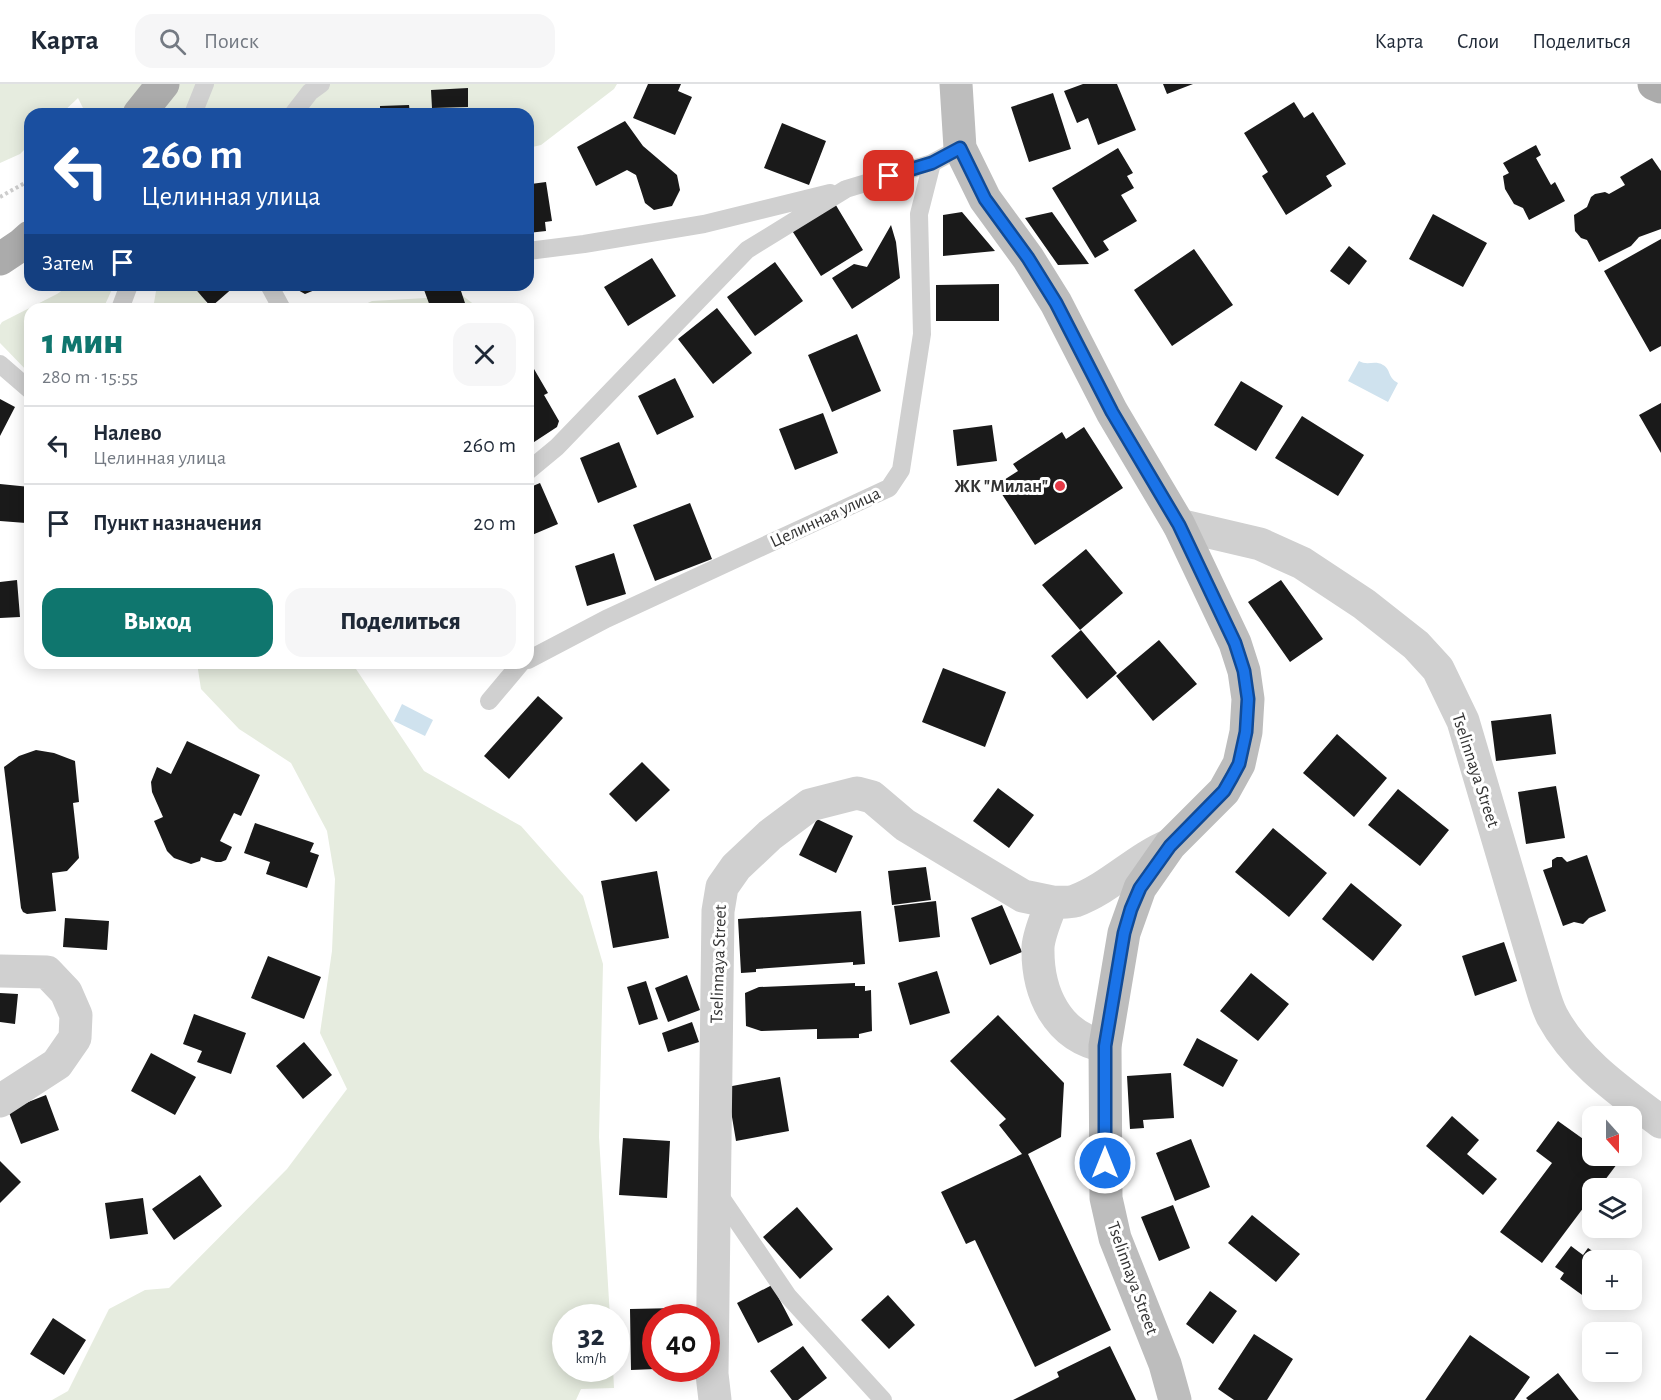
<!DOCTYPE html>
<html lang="ru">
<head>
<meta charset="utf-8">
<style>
  body { margin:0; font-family:"Alegreya Sans",sans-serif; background:#f6f6f7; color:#1f2937; height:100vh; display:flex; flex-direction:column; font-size:22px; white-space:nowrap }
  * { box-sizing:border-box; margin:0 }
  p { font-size:20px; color:#747a83 }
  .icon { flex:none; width:33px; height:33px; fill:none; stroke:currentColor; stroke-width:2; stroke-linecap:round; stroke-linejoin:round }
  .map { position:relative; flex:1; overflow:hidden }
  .sheet { position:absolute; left:24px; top:219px; width:510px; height:366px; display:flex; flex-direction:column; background:#fff; border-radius:18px; box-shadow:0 3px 15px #0003 }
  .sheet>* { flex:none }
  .guide { position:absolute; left:24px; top:24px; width:510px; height:183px; border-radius:18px; box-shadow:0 3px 15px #0003; background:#1a4fa0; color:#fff; overflow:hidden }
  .needle { width:39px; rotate:159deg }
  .fabs { position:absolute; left:1582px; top:1022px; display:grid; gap:12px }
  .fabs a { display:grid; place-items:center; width:60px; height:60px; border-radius:12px; background:#fff; box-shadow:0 3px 15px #0003; font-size:30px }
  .speed { position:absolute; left:552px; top:1220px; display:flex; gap:12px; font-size:30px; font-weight:700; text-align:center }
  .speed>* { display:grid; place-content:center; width:78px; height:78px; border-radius:50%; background:#fff; box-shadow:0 3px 15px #0003; line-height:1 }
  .speed small { font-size:15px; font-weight:400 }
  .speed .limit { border:9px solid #d22; background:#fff; color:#111 }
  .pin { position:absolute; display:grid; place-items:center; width:51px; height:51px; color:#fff; margin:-26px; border-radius:12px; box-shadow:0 3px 9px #0006 }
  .me { position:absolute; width:66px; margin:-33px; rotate:0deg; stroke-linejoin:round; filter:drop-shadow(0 0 4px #0008) }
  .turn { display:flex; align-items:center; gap:21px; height:126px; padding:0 18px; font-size:27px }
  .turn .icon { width:78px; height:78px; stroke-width:2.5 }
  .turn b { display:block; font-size:42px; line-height:51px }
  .then { display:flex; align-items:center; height:57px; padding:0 18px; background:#0003; gap:12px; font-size:22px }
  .round { display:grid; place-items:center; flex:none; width:63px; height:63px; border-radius:18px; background:#f6f6f7 }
  .overview { display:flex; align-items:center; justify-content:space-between; height:102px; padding:0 18px }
  h1 { font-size:36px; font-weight:800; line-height:45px; color:#0f766e }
  .button { display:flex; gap:12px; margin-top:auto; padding:12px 18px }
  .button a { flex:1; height:69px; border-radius:18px; background:#0f766e; color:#fff; font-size:24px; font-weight:800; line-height:69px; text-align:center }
  .button a+a { background:#f6f6f7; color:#1f2937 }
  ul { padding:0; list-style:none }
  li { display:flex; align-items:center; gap:18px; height:78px; padding:0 18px; border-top:2px solid #e0e1e3 }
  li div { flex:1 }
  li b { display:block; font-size:22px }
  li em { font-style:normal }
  header { display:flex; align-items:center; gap:36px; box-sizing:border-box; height:84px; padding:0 30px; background:#fff; border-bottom:2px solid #e0e1e3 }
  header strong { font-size:28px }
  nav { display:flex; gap:33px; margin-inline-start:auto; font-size:21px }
  .search { width:420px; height:54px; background:#f6f6f7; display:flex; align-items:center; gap:15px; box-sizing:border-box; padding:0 21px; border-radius:18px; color:#747a83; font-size:22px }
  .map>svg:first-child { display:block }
</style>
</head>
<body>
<header>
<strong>Карта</strong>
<div class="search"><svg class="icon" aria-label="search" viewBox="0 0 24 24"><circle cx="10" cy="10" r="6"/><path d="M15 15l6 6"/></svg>Поиск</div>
<nav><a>Карта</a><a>Слои</a><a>Поделиться</a></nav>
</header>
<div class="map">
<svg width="1661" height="1316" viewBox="0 0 1661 1316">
  <rect width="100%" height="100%" fill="#fff"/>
  <!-- green -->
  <path fill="#e6ecdf" d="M 0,0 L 617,0 L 614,5 L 541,61 L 528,64 L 528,30 L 86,30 L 78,14 L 61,30 L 30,30 L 30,60 L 20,70 L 0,79 Z
    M 70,201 L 114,201 L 103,225 L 30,225 L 30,290 L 0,259 L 0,241 L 2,238 L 57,210 Z
    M 157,201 L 201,201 L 208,225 L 153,225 Z
    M 463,212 L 480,225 L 355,225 L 372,217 Z
    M 197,579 L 352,579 L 424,687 L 521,742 L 583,812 L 603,880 L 599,1053 L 610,1233 L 566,1233 L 566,1284 L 613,1284 L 614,1304 L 581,1305 L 576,1316 L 52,1316 L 68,1307 L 109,1225 L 145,1206 L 169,1204 L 287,1085 L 347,1005 L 320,949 L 332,867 L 335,795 L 327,747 L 291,679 L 239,645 L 201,605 Z"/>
  <!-- water -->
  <path fill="#cfe2ee" d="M 1359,277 C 1367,282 1375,276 1383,281 C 1391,285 1387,293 1398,299 L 1388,318 L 1348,297 Z
    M 402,620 L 433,636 L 425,652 L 394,637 Z"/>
  <!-- building -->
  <path fill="#1a1a1a" d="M 648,0 L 681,0 L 678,7 L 692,13 L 675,51 L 633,34 Z
    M 1083,0 L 1117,0 L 1136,46 L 1098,61 L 1088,34 L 1077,39 L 1064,7 Z
    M 1163,0 L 1193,0 L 1167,10 Z
    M 468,4 L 468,23 L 432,24 L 431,6 Z
    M 1053,9 L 1071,65 L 1029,78 L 1011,23 Z
    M 1294,18 L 1304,34 L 1313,28 L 1346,80 L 1326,92 L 1332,102 L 1286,131 L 1262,92 L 1268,88 L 1244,49 Z
    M 409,21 L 410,30 L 380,30 L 380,22 Z
    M 625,37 L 643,62 L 677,91 L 680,106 L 672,122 L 654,126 L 645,119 L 636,91 L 627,86 L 596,102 L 577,63 Z
    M 782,39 L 826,57 L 809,101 L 764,84 Z
    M 1536,61 L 1541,71 L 1536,74 L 1551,101 L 1555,98 L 1565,117 L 1529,136 L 1523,124 L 1514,120 L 1505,105 L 1503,92 L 1509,89 L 1503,79 Z
    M 1118,64 L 1133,89 L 1127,92 L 1134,104 L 1121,111 L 1137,137 L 1103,157 L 1109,166 L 1095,174 L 1052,104 Z
    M 1652,74 L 1661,87 L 1661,145 L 1639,153 L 1631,162 L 1599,178 L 1587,156 L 1581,154 L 1575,147 L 1574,131 L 1587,123 L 1591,113 L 1595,110 L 1605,108 L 1609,110 L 1625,101 L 1620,93 Z
    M 546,98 L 552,137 L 545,138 L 546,147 L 528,149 L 528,99 L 531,100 Z
    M 834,118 L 863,166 L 821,192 L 791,145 Z
    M 962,128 L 995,167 L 943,172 L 943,131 Z
    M 1052,128 L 1089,180 L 1058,181 L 1025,134 Z
    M 1433,130 L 1487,159 L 1463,203 L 1409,175 Z
    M 891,141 L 896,158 L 900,194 L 852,225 L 832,194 L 854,180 L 867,183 Z
    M 1661,155 L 1661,262 L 1650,268 L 1604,187 Z
    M 1349,162 L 1367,177 L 1349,201 L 1330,187 Z
    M 1194,165 L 1233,221 L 1172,262 L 1134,206 Z
    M 652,174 L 676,212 L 628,242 L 604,203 Z
    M 775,178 L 803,217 L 755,252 L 727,213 Z
    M 999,200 L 999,237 L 936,237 L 936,201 Z
    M 192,201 L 233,201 L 235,202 L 211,223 Z
    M 295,201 L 327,201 L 305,210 L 296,205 Z
    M 428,201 L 459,201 L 467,225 L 431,225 L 423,203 Z
    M 717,224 L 752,269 L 713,300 L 678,255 Z
    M 857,250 L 881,307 L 832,328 L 808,271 Z
    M 534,285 L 548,309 L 544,311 L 559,337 L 557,343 L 528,362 L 528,288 Z
    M 675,294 L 694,333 L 657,351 L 638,312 Z
    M 1241,297 L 1283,322 L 1256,367 L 1214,341 Z
    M 0,315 L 15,323 L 0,352 Z
    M 1661,319 L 1661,369 L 1639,331 Z
    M 823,329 L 838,369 L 795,386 L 779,345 Z
    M 1302,332 L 1364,371 L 1338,412 L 1275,374 Z
    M 992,341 L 997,377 L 957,382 L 953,346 Z
    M 1084,343 L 1123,404 L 1035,461 L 996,401 L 1018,387 L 1013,380 L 1062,348 L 1066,355 Z
    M 619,358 L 637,403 L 598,419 L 580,374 Z
    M 540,399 L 558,440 L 532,451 L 528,443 L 528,404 Z
    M 0,400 L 30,403 L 26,439 L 0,437 Z
    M 690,419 L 712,475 L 655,497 L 633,441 Z
    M 1086,465 L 1123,509 L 1080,546 L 1042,501 Z
    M 614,469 L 626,510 L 587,522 L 575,482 Z
    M 17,496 L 20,533 L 0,534 L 0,498 Z
    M 1281,496 L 1323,555 L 1290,578 L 1248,518 Z
    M 1081,546 L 1117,589 L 1087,615 L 1051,572 Z
    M 1159,556 L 1197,600 L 1153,637 L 1116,592 Z
    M 943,584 L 1006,608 L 985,663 L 922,638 Z
    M 538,612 L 563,634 L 509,695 L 484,672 Z
    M 1551,630 L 1556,670 L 1496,677 L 1491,637 Z
    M 1337,650 L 1387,694 L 1354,733 L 1303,689 Z
    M 187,657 L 260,691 L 241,732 L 234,729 L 220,757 L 232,763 L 226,776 L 221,778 L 216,778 L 201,773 L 200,777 L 191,780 L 174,774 L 167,767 L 154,737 L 163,733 L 152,708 L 151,698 L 157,683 L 171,690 Z
    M 36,666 L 54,669 L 75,677 L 79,718 L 73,719 L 79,774 L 67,787 L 52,789 L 56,827 L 27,830 L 23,828 L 21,824 L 4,683 L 19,672 Z
    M 642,678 L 670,706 L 636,738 L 609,710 Z
    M 1556,702 L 1565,754 L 1526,760 L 1518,708 Z
    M 998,704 L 1034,731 L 1009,764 L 973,737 Z
    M 1398,705 L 1449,746 L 1420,782 L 1368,741 Z
    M 817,735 L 853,752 L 836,789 L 799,771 Z
    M 255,739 L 314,759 L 310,768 L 319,771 L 307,804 L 266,790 L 270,778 L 244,769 Z
    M 1273,744 L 1327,789 L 1289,833 L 1235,788 Z
    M 1587,771 L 1606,827 L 1589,834 L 1583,840 L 1574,838 L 1563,842 L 1543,786 L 1552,783 L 1552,776 L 1557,773 L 1562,773 L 1567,778 Z
    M 926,783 L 931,816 L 892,821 L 888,787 Z
    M 657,787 L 669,854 L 613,864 L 601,797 Z
    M 1351,799 L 1402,841 L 1373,877 L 1322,835 Z
    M 936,817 L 940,853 L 899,858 L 894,822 Z
    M 1002,821 L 1022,868 L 990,881 L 971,834 Z
    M 861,827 L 865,880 L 853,881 L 853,878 L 756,885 L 756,888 L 741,889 L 738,835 Z
    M 65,834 L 109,837 L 107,866 L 63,863 Z
    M 1504,858 L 1517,897 L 1475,912 L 1462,872 Z
    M 268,872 L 321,893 L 304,935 L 251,914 Z
    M 937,887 L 950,929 L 910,941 L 898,899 Z
    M 1251,889 L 1289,920 L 1258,957 L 1220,927 Z
    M 687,891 L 700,926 L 668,938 L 655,904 Z
    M 646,897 L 658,935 L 639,941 L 627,903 Z
    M 855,899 L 855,902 L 865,902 L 865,907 L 871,906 L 872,947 L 859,950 L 859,954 L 817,955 L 817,945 L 761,947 L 746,942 L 745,909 L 759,903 Z
    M 0,909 L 18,910 L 15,940 L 0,938 Z
    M 194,930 L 246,949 L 231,990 L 197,978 L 202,967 L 183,960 Z
    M 998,931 L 1064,999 L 1061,1053 L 1028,1070 L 1111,1246 L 1035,1283 L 975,1156 L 966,1160 L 941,1108 L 1022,1070 L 999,1041 L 1006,1035 L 950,977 Z
    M 692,938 L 699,958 L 668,968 L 662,949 Z
    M 1197,954 L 1238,976 L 1223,1003 L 1183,981 Z
    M 304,958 L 332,991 L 303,1015 L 276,982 Z
    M 151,969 L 196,993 L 175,1031 L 131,1007 Z
    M 1171,989 L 1174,1034 L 1143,1036 L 1144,1044 L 1130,1045 L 1127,992 Z
    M 780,993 L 789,1047 L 736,1057 L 727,1003 Z
    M 46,1011 L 59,1046 L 21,1060 L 8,1026 Z
    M 1452,1032 L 1479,1056 L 1467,1070 L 1497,1095 L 1483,1111 L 1426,1062 Z
    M 1558,1037 L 1593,1062 L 1593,1071 L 1604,1071 L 1617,1080 L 1599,1104 L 1593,1104 L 1593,1111 L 1542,1179 L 1500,1148 L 1552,1079 L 1536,1067 Z
    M 623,1054 L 670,1057 L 667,1114 L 619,1111 Z
    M 1191,1055 L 1210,1103 L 1175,1117 L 1156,1069 Z
    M 0,1077 L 21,1098 L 0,1119 Z
    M 200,1091 L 222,1122 L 174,1156 L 152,1125 Z
    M 143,1114 L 148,1150 L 110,1155 L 105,1119 Z
    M 1173,1121 L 1190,1164 L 1159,1177 L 1141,1133 Z
    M 797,1123 L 833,1165 L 800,1195 L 763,1153 Z
    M 1252,1131 L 1300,1170 L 1276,1198 L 1228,1159 Z
    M 1571,1162 L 1583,1171 L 1588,1164 L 1606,1176 L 1593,1176 L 1593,1215 L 1600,1215 L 1596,1221 L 1560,1195 L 1564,1189 L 1555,1183 Z
    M 772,1201 L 793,1241 L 758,1259 L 737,1219 Z
    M 1210,1207 L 1237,1227 L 1213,1260 L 1186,1240 Z
    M 888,1211 L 915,1241 L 889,1265 L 861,1236 Z
    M 678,1224 L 678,1233 L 656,1233 L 656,1285 L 631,1286 L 630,1225 Z
    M 53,1234 L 86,1256 L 64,1291 L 30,1270 Z
    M 1254,1250 L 1293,1275 L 1267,1316 L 1234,1316 L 1218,1305 Z
    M 1470,1251 L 1530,1293 L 1514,1316 L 1425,1316 Z
    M 803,1262 L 827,1294 L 798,1316 L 792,1316 L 770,1287 Z
    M 1110,1262 L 1136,1316 L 1013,1316 L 1059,1293 L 1057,1288 Z
    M 1558,1289 L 1579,1316 L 1528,1316 L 1526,1314 Z"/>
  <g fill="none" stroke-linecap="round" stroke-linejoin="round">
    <!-- path -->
    <path stroke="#cdcdcd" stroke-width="4" stroke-dasharray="3 3" stroke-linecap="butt" d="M 0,113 L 30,96"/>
    <!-- lane -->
    <path stroke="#d0d0d0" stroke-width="18" d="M 193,30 L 205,0
      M 293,30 L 310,8 L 321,0
      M 528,167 L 584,160 L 704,140 L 830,109
      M 269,201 L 282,225
      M 120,225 L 129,201
      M 0,280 L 30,306
      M 528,387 L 557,363 L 747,166 L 846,105 L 932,79 L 960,64
      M 528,576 L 606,535 L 889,404 L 901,386 L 922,250 L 919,130 L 932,79
      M 489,617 L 521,579
      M 718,1109 L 788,1212 L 883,1316"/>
    <!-- street -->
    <path stroke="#d0d0d0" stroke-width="33" d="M 1179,441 L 1260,460 L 1302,479 L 1364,520 L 1416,561 L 1438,585 L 1463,637 L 1541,901 C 1544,911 1547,922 1552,932 C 1577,978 1620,1007 1661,1038
      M 1052,818 C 1059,818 1068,819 1075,817 C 1110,804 1136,775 1170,761
      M 0,887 L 47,888 L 66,908 L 76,931 L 75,954 L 57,980 L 0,1017
      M 715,1316 L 712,1290 L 718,827 L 722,803 L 736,783 L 770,751 L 810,721 L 857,709 L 872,713 L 905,741 L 1023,812 L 1052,818 C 1047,832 1039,849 1038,863 C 1037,909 1057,953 1105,962"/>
    <!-- secondary -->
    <path stroke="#bdbdbd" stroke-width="33" d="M 956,0 L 960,64 L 985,115 L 1028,174 L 1056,219 L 1112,328 L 1179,441 L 1235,559 L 1244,587 L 1248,615 L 1246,648 L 1239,680 L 1224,707 L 1170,761 L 1140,804 L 1124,849 L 1105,962 L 1106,1114 L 1115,1154 L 1165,1280 L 1175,1316"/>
    <!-- primary -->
    <path stroke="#ababab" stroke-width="33" d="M 1654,0 L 1661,3
      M 139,30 L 163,0
      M 0,175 L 21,161 L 30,153"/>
  </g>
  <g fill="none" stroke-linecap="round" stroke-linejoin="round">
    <!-- route casing -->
    <g stroke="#114b97" stroke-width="15">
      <path id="route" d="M 889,92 L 932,79 L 960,64 L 985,115 L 1028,174 L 1056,219 L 1112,328 L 1179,441 L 1235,559 L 1244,587 L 1248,615 L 1246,648 L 1239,680 L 1232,693 L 1224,707 L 1170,762 L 1140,804 L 1131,825 L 1124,849 L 1105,962 L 1105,1079"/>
    </g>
    <!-- route -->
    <use href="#route" stroke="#1a73e8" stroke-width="10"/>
  </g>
  <!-- markers -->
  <circle fill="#e63946" stroke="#fff" stroke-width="2" cx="1060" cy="402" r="6"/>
  <g text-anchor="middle" stroke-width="6" stroke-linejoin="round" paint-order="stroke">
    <!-- poi labels -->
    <g font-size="18" font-weight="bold" fill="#333" stroke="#fff" text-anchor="end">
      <text x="1048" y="408">ЖК "Милан"</text>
    </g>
    <!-- street labels -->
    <g font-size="18" fill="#333" stroke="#fff">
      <text transform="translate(825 433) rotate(-25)" y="6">Целинная улица</text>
      <text transform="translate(1476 686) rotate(72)" y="6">Tselinnaya Street</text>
      <text transform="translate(718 880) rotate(-88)" y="6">Tselinnaya Street</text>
      <text transform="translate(1133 1194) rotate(70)" y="6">Tselinnaya Street</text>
    </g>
  </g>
</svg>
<div class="fabs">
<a><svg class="needle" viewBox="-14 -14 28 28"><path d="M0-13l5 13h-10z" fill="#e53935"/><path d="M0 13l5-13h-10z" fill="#747a83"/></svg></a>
<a><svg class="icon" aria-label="layers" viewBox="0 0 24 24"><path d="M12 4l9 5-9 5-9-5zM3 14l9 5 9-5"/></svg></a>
<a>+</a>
<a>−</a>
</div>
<div class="speed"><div>32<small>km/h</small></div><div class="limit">40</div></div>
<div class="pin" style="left:889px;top:92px;background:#d93025"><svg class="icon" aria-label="arrive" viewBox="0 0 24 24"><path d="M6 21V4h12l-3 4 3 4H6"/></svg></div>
<svg class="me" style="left:1105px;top:1079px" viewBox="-20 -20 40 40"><circle r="17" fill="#1a73e8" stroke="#fff" stroke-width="3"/><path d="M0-11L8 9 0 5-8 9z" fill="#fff"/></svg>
<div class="guide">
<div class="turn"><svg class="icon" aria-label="left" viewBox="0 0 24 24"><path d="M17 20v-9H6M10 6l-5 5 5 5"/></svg><div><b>260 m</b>Целинная улица</div></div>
<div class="then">Затем<svg class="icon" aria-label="arrive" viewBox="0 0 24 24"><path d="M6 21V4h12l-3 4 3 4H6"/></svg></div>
</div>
<section class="sheet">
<div class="overview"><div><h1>1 мин</h1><p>280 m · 15:55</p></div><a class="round"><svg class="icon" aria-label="close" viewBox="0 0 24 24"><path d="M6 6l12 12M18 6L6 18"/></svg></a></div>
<ul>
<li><svg class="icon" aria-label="left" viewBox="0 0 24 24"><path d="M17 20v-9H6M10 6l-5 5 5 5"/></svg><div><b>Налево</b><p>Целинная улица</p></div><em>260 m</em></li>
<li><svg class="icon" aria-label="arrive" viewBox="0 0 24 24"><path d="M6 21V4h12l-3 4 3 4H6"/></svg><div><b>Пункт назначения</b></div><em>20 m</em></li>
</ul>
<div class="button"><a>Выход</a><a>Поделиться</a></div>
</section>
</div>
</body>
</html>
